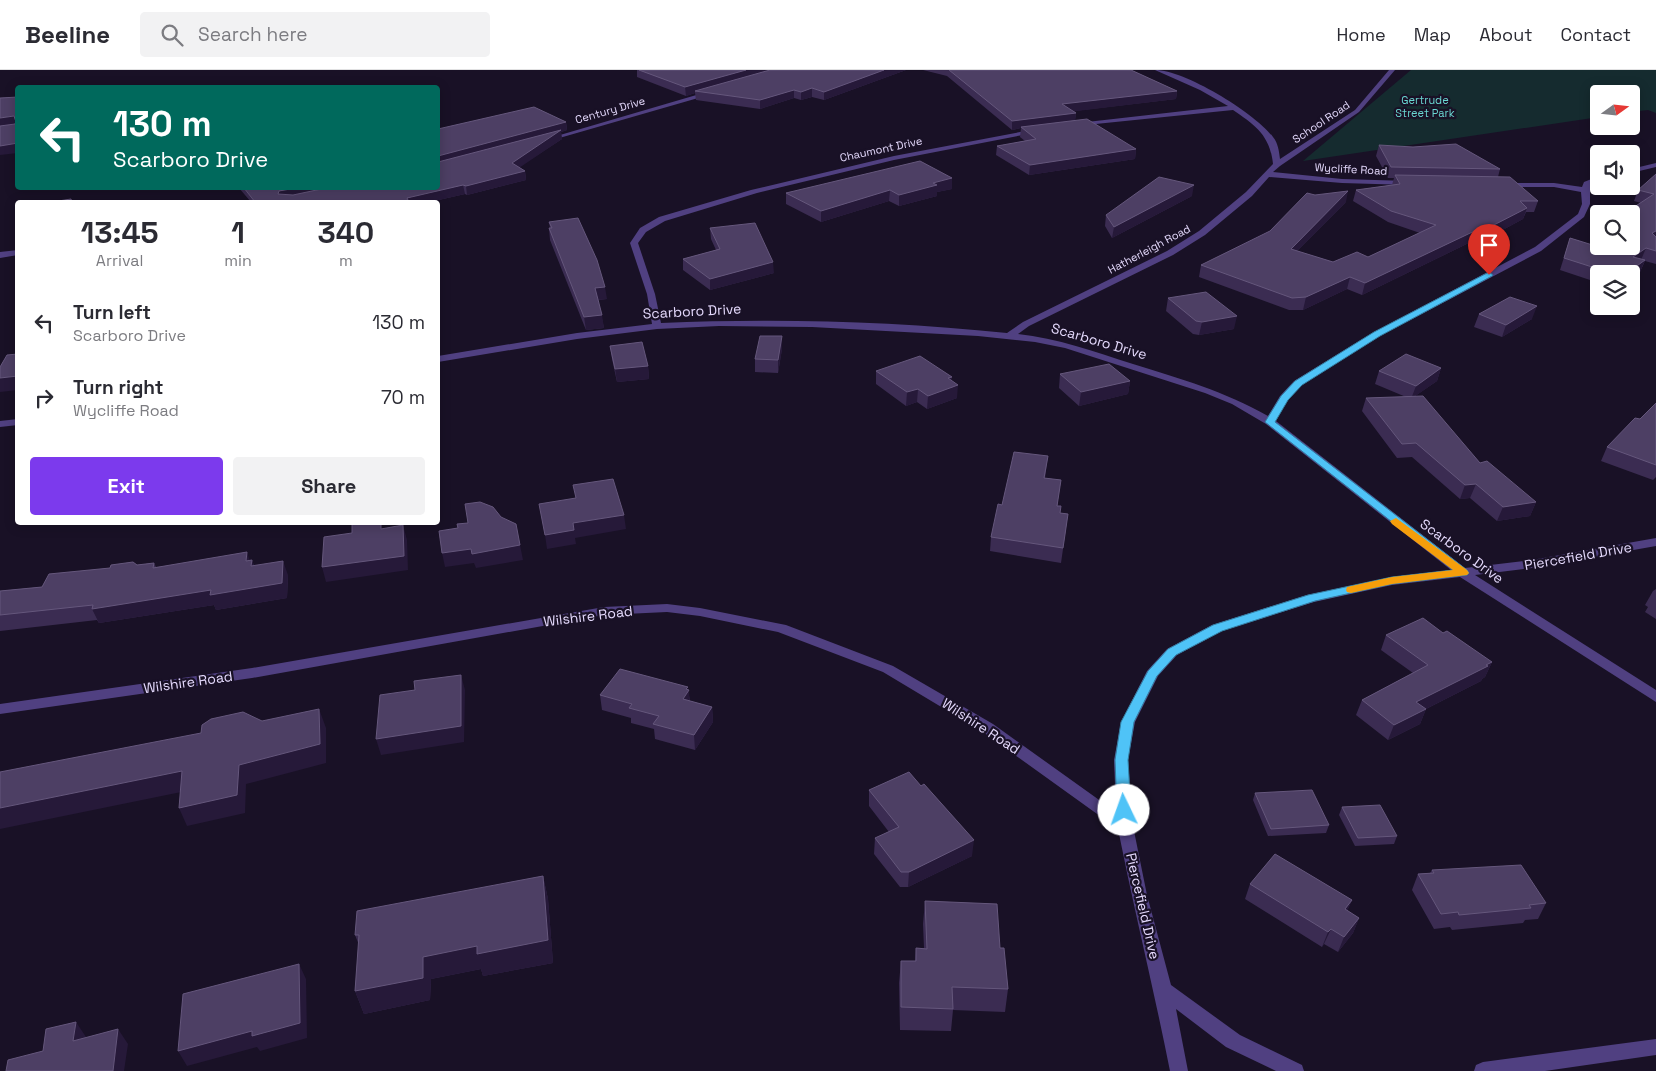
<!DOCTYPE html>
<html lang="en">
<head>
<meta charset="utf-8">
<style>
  body { margin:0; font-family:"Space Grotesk",sans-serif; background:#f2f2f3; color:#2b2b33; height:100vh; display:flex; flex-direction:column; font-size:19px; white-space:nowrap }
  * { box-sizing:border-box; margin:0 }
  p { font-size:16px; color:#7c7c81 }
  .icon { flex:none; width:28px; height:28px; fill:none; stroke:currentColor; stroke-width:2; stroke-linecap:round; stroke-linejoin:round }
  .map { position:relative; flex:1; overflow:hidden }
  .panel { position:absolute; left:15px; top:130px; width:425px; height:325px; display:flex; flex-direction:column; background:#fff; border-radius:5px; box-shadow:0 2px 12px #0003 }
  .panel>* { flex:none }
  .hud { position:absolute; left:15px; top:15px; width:425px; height:105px; border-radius:5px; box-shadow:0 2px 12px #0003; background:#00695c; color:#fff; overflow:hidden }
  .needle { width:32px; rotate:75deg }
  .tools { position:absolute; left:1590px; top:15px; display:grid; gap:10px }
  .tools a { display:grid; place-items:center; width:50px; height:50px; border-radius:5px; background:#fff; box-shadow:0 2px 12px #0003; font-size:25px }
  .pin { position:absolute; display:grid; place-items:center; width:42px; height:42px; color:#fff; margin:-51px -21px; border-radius:50% 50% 50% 0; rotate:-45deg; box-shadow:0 0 5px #0007 }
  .pin .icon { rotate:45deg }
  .me { position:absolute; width:55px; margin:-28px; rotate:357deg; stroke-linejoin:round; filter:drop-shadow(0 0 4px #0008) }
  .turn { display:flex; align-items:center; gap:18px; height:105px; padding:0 15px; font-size:22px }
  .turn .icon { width:65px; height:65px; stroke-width:2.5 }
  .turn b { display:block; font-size:35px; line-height:42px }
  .eta { display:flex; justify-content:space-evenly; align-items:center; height:85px; text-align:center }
  .eta b { font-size:30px; font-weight:700; line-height:35px }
  .primary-button { display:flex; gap:10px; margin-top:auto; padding:10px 15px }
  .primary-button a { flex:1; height:58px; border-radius:5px; background:#7c3aed; color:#fff; font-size:20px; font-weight:700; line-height:58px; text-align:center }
  .primary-button a+a { background:#f2f2f3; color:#2b2b33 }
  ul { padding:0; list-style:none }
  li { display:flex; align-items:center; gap:15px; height:75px; padding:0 15px }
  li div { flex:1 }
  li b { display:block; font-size:19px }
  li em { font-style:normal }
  header { display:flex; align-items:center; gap:30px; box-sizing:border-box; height:70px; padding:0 25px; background:#fff; border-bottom:1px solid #e1e1e2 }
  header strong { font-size:24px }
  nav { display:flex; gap:28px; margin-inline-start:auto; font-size:18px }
  .search { width:350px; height:45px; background:#f2f2f3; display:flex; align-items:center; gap:12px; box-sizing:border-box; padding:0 18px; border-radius:5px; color:#7c7c81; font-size:19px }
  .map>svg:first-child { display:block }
</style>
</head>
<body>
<header>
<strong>Beeline</strong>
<div class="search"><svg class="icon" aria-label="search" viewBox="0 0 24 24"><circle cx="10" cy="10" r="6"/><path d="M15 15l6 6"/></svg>Search here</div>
<nav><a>Home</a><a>Map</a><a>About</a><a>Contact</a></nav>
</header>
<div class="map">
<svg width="1656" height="1001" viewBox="0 0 1656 1001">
  <rect width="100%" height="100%" fill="#191126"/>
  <!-- green -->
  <path fill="#152b2f" d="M 1411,0 L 1656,0 L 1656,43 L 1648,40 L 1631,42 L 1631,24 L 1599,24 L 1599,47 L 1303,91 Z"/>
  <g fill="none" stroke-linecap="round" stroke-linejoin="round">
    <!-- minor -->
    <path fill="#504081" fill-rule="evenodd" d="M 1155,0 C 1185,0 1255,43 1273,67 C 1278,73 1279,81 1280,89 L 1355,40 L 1389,0 L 1395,0 L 1359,42 L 1280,96 L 1273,102 L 1342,109 L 1408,111 L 1412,113 L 1408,115 L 1342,113 L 1269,107 L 1252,126 L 1205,165 L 1173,185 L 1029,256 L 1018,264 C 1057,268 1095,282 1133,294 C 1181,309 1224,321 1268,346 L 1280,326 L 1294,311 L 1374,262 L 1535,177 L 1578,144 L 1582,134 L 1581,122 L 1554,117 L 1500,117 L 1500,113 L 1554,113 L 1582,117 L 1584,112 L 1599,106 L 1599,111 L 1590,115 L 1590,134 L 1584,147 L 1541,181 L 1380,266 L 1302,315 L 1288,329 L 1276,351 L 1465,498 L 1532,490 L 1656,468 L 1656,476 L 1532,498 L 1475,505 L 1656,620 L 1656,632 L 1460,507 L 1392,515 L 1314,532 L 1222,561 L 1177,585 L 1158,606 L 1135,652 L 1128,690 L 1133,756 L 1147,825 L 1171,915 L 1240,965 L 1302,995 L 1304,1001 L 1276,1001 L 1226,977 L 1176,939 L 1188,1001 L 1170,1001 C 1154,920 1134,840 1118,759 L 983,662 L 883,602 L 778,562 L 700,546 L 667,542 L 604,545 L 252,608 L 0,644 L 0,634 L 252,598 L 604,537 L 667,534 L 700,538 L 786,555 L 893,596 L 993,654 L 1116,742 L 1114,690 L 1121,652 L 1147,601 L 1167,579 L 1212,555 L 1307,525 L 1392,507 L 1451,500 L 1266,354 L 1232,334 L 1205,323 L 1065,278 L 1035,272 L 978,266 L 812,257 L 719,256 L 657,259 L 577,269 L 438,292 L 438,286 L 577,263 L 652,254 L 647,224 L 630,173 L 640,158 L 659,147 L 751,120 L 894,86 L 1036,59 L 1039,61 L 1038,62 L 894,90 L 757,123 L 665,151 L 646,162 L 638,173 L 655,224 L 661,253 C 775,248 894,251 1007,263 L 1023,252 L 1167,181 L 1199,161 L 1246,122 L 1273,94 C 1270,65 1255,55 1233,40 L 1076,56 L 1076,54 L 1078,53 L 1228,36 L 1200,20 Z
      M 710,21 L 713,23 L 712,24 L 549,71 L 543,70 Z
      M 1656,93 L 1656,97 L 1631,103 L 1631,99 Z
      M 18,180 L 18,185 L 0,188 L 0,182 Z
      M 18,349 L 18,355 L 0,357 L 0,351 Z
      M 1656,969 L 1656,985 L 1545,1001 L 1474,1001 L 1476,995 L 1483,992 Z"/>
  </g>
  <!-- wall -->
  <path fill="#3b2c52" d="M 637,0 L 906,0 L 824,30 L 812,27 L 801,30 L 794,28 L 760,39 L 696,30 L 695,23 L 686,26 L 637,7 Z
    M 923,0 L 1131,0 L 1177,21 L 1176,29 L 1074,41 L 1076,43 L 1075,50 L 1136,79 L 1135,89 L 1029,105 L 996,85 L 997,76 L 1025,71 L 1020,67 L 1021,58 L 1012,60 L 947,6 Z
    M 566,52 L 567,60 L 561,62 L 562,69 L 519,97 L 525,101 L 526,110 L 467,125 L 465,124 L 430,132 L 251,132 L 239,118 L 438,118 Z
    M 1379,75 L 1500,99 L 1498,107 L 1538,131 L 1534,142 L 1526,142 L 1523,149 L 1484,170 L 1479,168 L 1362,225 L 1347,219 L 1303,240 L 1289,240 L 1199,207 L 1201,195 L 1346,132 L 1297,181 L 1333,192 L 1368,187 L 1420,163 L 1388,152 L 1353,131 L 1356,120 L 1392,115 L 1394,108 L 1388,108 L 1376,86 Z
    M 1656,104 L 1656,194 L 1645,191 L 1640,202 L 1631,204 L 1599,204 L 1599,213 L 1560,200 L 1570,168 L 1595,176 L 1599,166 L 1599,176 L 1631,176 L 1631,144 L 1625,144 L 1641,133 L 1634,131 L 1638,120 Z
    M 952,119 L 937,122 L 937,126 L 899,136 L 889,131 L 821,152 L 786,134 L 786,123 Z
    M 1192,126 L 1112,168 L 1105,156 L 1106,145 Z
    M 549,152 L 607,229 L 598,230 L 604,258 L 586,260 L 550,170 L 549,158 L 550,158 Z
    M 710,158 L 774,203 L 710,220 L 683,200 L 683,189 L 716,180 L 711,169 Z
    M 1168,228 L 1234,259 L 1199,265 L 1193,264 L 1166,241 Z
    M 1479,244 L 1532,249 L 1502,267 L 1474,257 Z
    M 610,276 L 648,296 L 649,309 L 617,312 L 612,289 Z
    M 782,279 L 778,303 L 755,302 L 755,289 Z
    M 1441,298 L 1437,311 L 1415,326 L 1480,393 L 1536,432 L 1530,446 L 1497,451 L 1470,428 L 1460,429 L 1412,387 L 1397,388 L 1362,341 L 1366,328 L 1406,327 L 1375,314 L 1379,301 Z
    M 876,301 L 952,311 L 957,328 L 927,339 L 917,332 L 906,336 L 876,314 Z
    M 1060,304 L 1130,311 L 1128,324 L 1079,336 L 1059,318 Z
    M 1656,333 L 1656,407 L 1653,410 L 1601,391 L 1607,377 L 1640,349 Z
    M 1048,386 L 1045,408 L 1061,410 L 1057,436 L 1060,443 L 1068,444 L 1061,493 L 990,481 L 991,467 L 1002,435 Z
    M 252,490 L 254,496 L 288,505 L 287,528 L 216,540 L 214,535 L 99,553 L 97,550 L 0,561 L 0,521 L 42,517 L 137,495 L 154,493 L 156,497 Z
    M 1656,519 L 1656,549 L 1645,542 L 1648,537 L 1645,535 L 1653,521 Z
    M 1443,563 L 1492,592 L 1485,607 L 1482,609 L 1481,611 L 1426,639 L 1420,654 L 1388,670 L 1356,645 L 1362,630 L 1413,603 L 1381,580 L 1386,565 Z
    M 688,620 L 690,631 L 712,637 L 713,652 L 695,680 L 655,669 L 654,659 L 631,653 L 631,648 L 602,640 L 600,625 Z
    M 921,716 L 972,786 L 908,817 L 900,817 L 874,784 L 875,768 L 889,762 L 869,736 L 869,720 Z
    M 1255,723 L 1329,755 L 1326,763 L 1268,766 L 1253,730 Z
    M 1342,737 L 1397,766 L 1394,774 L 1355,776 L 1339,745 Z
    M 1432,800 L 1546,833 L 1538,849 L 1525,850 L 1523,853 L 1452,860 L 1450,857 L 1434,859 L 1412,820 L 1418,804 L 1430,803 Z
    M 543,806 L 548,829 L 553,893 L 483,906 L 481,899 L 431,909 L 430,930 L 364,944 L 355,921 L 359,875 L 355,865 Z
    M 1250,814 L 1352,830 L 1347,841 L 1359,848 L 1353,863 L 1338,882 L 1324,874 L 1322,877 L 1245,829 Z
    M 925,831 L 1000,878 L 1008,919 L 1005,942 L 953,940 L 951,961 L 900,960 L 899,913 L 901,891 L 915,891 L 916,878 L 924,878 L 923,854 Z"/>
  <!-- shaded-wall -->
  <path fill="#261939" d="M 746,0 L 774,0 L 695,21 L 695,23 L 686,26 L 685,17 Z
    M 884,0 L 906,0 L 824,30 L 824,22 Z
    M 812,18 L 812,27 L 801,30 L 801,22 Z
    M 794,20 L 794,28 L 760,39 L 760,30 Z
    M 1177,21 L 1176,29 L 1061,43 L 1062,34 Z
    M 1076,43 L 1075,51 L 1021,57 L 1021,58 L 1012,60 L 1012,51 Z
    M 14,46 L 18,54 L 0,58 L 0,48 Z
    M 566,52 L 567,60 L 561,62 L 562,69 L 513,102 L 438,95 L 438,86 Z
    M 18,73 L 18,83 L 0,85 L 0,76 Z
    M 1136,79 L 1135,89 L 1029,105 L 1030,95 Z
    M 525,101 L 526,110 L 467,125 L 466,116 Z
    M 952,108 L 952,119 L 937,122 L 937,126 L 899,136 L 899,125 L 933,113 Z
    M 463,115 L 465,124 L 430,132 L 396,132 L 407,128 Z
    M 1194,115 L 1192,126 L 1112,168 L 1114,157 Z
    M 296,118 L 339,118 L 282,130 L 278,124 L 279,121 Z
    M 890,120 L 889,131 L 821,152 L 821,141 Z
    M 1348,121 L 1346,132 L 1288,190 L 1291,179 Z
    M 1527,138 L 1523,149 L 1484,170 L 1488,158 Z
    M 1483,157 L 1479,168 L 1362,225 L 1365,213 Z
    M 1656,161 L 1656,169 L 1652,163 Z
    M 1646,178 L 1641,190 L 1633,187 Z
    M 1645,190 L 1640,202 L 1631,208 L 1631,204 L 1626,204 Z
    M 773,192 L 774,203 L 710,220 L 710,209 Z
    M 1350,207 L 1347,219 L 1303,240 L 1306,227 Z
    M 605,217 L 607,229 L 596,230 L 595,218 Z
    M 1537,236 L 1532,249 L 1502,267 L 1506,255 Z
    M 602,245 L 604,258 L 586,260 L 584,247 Z
    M 1237,246 L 1234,259 L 1199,265 L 1202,252 Z
    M 782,266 L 782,279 L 778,303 L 778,290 Z
    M 648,296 L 649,309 L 617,312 L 615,299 Z
    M 1441,298 L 1437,311 L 1411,329 L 1416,316 Z
    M 18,306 L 18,320 L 0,322 L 0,308 Z
    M 952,307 L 951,318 L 958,315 L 957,328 L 927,339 L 928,326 L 948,308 Z
    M 1130,311 L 1128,324 L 1079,336 L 1081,322 Z
    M 918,319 L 917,332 L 906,336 L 907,322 Z
    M 1476,414 L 1470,428 L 1460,429 L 1465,415 Z
    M 1536,432 L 1530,446 L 1497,451 L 1503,437 Z
    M 624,445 L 626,459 L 575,468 L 576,474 L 547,479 L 545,465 L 573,453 Z
    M 403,455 L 407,470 L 408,500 L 326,512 L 322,497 Z
    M 520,475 L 523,490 L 476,498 L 474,493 L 445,497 L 442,483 L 471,479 Z
    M 247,482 L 251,495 L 252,490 L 257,504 L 246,491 Z
    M 283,491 L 288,505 L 287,528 L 216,540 L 214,535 L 99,553 L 92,539 Z
    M 1492,592 L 1485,607 L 1482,609 L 1481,611 L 1410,647 L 1416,632 Z
    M 461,605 L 465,620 L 464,672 L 381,685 L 376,669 Z
    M 688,617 L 688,621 L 689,620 L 690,635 L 683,629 Z
    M 712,637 L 713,652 L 695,680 L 694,665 Z
    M 319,639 L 326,658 L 326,693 L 246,714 L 245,743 L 187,756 L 179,738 Z
    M 1426,639 L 1420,654 L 1388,670 L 1394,655 Z
    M 182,701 L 191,720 L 0,759 L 0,738 Z
    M 974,770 L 972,786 L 908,817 L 909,802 Z
    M 543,806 L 548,829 L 553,893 L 483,906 L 481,899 L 431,909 L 430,930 L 364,944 L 355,921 L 423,887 Z
    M 1352,830 L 1345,846 L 1345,839 Z
    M 1359,848 L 1353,863 L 1338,882 L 1344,867 Z
    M 1331,859 L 1324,874 L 1322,877 L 1328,862 Z
    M 299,894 L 306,909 L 307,968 L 260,981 L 257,977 L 187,996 L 178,981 Z
    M 76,952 L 86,967 L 83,987 L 73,971 Z
    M 118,959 L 128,974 L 124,1001 L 113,1001 Z"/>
  <!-- building -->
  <path fill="#4d3f64" stroke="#65577c" d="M 639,0 L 746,0 L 685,17 Z
    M 770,0 L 884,0 L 824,22 L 812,18 L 801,22 L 794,20 L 760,30 L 695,21 Z
    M 949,0 L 1131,0 L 1177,21 L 1062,34 L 1076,43 L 1012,51 Z
    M 18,27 L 18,73 L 0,76 L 0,56 L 15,54 L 16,52 L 14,46 L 0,48 L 0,28 Z
    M 534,37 L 566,52 L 438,86 L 438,59 Z
    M 1087,49 L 1136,79 L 1030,95 L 997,76 L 1036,69 L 1021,57 Z
    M 561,60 L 512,93 L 525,101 L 466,116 L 463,115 L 407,128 L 408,130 L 396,132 L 255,132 L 244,118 L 296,118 L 279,121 L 278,124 L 293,125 L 326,118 L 438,118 L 438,92 Z
    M 1456,74 L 1500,99 L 1391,97 L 1379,75 L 1413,77 Z
    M 920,91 L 952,108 L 933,113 L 937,115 L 899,125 L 890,120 L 821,141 L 786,123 Z
    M 1656,104 L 1656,161 L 1652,163 L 1656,167 L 1656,181 L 1646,178 L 1633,187 L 1645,190 L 1626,204 L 1614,204 L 1564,188 L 1570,168 L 1599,177 L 1600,176 L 1631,176 L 1631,144 L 1625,143 L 1654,124 L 1638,120 Z
    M 1395,105 L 1510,107 L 1538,131 L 1520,131 L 1527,138 L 1488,158 L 1483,157 L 1365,213 L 1350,207 L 1306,227 L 1292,228 L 1201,195 L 1270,161 L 1307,123 L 1315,125 L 1348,121 L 1291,179 L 1333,192 L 1357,182 L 1368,187 L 1436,155 L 1391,141 L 1356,120 L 1400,114 Z
    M 1159,107 L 1194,115 L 1114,157 L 1106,145 Z
    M 71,129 L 72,132 L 52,132 Z
    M 578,148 L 597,190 L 605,217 L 595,218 L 602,245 L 584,247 L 549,158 L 552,158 L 549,152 Z
    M 755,153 L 773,192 L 710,209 L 683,189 L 720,179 L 710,158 Z
    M 1206,222 L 1237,246 L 1202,252 L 1196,251 L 1168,228 Z
    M 1510,227 L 1537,236 L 1506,255 L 1479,244 Z
    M 760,266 L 782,266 L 778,290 L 755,289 Z
    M 642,272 L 648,296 L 615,299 L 610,276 Z
    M 18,284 L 18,306 L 0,308 L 0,297 L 7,285 Z
    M 1406,284 L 1441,298 L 1416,316 L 1379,301 Z
    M 920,286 L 952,307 L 948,308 L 958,315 L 928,326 L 918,319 L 907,322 L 876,301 Z
    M 1109,294 L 1130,311 L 1081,322 L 1060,304 Z
    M 1423,326 L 1480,393 L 1487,391 L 1536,432 L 1503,437 L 1476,414 L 1465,415 L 1416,373 L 1402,374 L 1366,328 Z
    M 1656,333 L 1656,395 L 1607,377 L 1635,348 L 1640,349 Z
    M 1014,382 L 1048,386 L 1044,408 L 1061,410 L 1057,436 L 1061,436 L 1060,443 L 1068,444 L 1063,478 L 991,467 L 998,434 L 1002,435 Z
    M 613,409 L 624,445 L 573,453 L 574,460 L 545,465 L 539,434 L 576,428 L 573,415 Z
    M 480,432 L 493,437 L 501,447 L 516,454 L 520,475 L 472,484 L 471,479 L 442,483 L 439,461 L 458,458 L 457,454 L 468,453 L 465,434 Z
    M 364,452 L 381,452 L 381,459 L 403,455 L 404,486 L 322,497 L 324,467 L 352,463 L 352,454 Z
    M 247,482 L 246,491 L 252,490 L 251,496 L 283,491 L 282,513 L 210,525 L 211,520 L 92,539 L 93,535 L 0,545 L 0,521 L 42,517 L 49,504 L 110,498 L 111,495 L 133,492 L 137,495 L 154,493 L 153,498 Z
    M 1423,548 L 1443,563 L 1447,561 L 1492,592 L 1486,595 L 1488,596 L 1416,632 L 1426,639 L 1394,655 L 1362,630 L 1428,595 L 1386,565 Z
    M 620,599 L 688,617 L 686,619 L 689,620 L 683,629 L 712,637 L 694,665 L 653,654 L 659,646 L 629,638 L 632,634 L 600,625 Z
    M 461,605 L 461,656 L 376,669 L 380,625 L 415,620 L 414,611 Z
    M 319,639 L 320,674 L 239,695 L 237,725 L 179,738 L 182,701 L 0,738 L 0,702 L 201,663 L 202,655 L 211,649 L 243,642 L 262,651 Z
    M 909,702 L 921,716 L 924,714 L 974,770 L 909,802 L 901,802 L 875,768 L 899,757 L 869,720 Z
    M 1312,720 L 1329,755 L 1271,759 L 1255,723 Z
    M 1380,735 L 1397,766 L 1358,768 L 1342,737 Z
    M 1275,784 L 1352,830 L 1345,839 L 1359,848 L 1344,867 L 1331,859 L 1328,862 L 1250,814 Z
    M 1521,795 L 1546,833 L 1529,835 L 1531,838 L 1459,845 L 1458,842 L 1441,844 L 1418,804 L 1434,803 L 1432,800 Z
    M 543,806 L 548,870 L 477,884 L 477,876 L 423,887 L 423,908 L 355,921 L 359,865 L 355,865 L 357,841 Z
    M 925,831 L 997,834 L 1000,878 L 1004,878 L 1008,919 L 952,917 L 953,939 L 901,937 L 901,891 L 916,891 L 916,878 L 927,879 Z
    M 299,894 L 300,953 L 252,966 L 252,961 L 178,981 L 183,924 Z
    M 76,952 L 73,971 L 118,959 L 113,1001 L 6,1001 L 8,990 L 43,981 L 46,959 Z"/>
  <!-- route -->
  <path fill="#4fc3f7" stroke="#337fa1" d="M 1489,202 L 1493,205 L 1492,206 L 1380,266 L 1302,315 L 1288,330 L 1275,352 L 1467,500 L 1469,503 L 1467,505 L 1392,514 L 1315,531 L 1222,561 L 1176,585 L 1157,606 L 1134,652 L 1128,690 L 1131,740 L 1129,744 L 1124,745 L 1119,744 L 1117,740 L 1115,690 L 1121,652 L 1148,601 L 1168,579 L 1213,555 L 1308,525 L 1392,507 L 1453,500 L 1265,352 L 1281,326 L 1295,311 L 1374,262 Z"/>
  <!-- slow -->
  <path fill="#f59e0b" d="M 1396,448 L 1467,500 L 1469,503 L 1467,505 L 1392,514 L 1351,523 L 1347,522 L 1346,520 L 1347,517 L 1392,507 L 1453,500 L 1392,454 L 1390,451 Z"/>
  <g text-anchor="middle" stroke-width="4.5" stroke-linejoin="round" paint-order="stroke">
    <!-- far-park labels -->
    <g font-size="11" fill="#6ad7d2" stroke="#191126">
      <text x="1425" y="34">Gertrude<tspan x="1425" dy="13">Street Park</tspan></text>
    </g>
    <!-- far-street labels -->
    <g font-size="11" fill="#e4d9fc" stroke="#191126">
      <text transform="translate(610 40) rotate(-16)" y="4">Century Drive</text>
      <text transform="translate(1321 52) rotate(-34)" y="4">School Road</text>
      <text transform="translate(881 79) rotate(-12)" y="4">Chaumont Drive</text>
      <text transform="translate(1351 99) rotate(3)" y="4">Wycliffe Road</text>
      <text transform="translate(1149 179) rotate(-28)" y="4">Hatherleigh Road</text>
    </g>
    <!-- street labels -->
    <g font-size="14" fill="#e4d9fc" stroke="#191126">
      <text transform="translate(692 241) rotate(-3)" y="5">Scarboro Drive</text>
      <text transform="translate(1099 271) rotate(16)" y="5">Scarboro Drive</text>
      <text transform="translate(1462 481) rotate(36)" y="5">Scarboro Drive</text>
      <text transform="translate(1578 486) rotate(-10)" y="5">Piercefield Drive</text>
      <text transform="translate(588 546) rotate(-7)" y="5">Wilshire Road</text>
      <text transform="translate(188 612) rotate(-8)" y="5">Wilshire Road</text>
      <text transform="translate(981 656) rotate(33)" y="5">Wilshire Road</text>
      <text transform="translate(1143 836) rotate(77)" y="5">Piercefield Drive</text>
    </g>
  </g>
</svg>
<div class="tools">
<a><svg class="needle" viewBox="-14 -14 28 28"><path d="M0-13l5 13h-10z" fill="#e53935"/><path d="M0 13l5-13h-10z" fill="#7c7c81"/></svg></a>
<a><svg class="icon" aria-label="sound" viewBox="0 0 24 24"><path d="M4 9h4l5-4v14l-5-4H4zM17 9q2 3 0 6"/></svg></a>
<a><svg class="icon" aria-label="search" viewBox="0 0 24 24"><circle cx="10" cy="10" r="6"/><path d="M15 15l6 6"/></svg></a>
<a><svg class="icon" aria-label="layers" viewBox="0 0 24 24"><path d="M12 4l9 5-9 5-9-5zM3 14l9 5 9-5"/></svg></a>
</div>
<div class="pin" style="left:1489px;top:205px;background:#d93025"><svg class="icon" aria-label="arrive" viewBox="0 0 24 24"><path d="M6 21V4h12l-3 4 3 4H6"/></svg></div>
<svg class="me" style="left:1124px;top:740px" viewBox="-20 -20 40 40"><circle r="19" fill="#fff"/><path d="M0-13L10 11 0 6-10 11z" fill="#4fc3f7"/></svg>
<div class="hud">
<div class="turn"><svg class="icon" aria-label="left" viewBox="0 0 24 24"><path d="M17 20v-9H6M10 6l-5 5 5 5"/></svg><div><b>130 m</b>Scarboro Drive</div></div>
</div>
<section class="panel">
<div class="eta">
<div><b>13:45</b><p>Arrival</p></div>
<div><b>1</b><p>min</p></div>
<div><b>340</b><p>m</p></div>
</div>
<ul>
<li><svg class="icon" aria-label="left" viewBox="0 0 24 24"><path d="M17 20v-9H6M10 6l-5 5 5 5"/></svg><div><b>Turn left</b><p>Scarboro Drive</p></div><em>130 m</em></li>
<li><svg class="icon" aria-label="right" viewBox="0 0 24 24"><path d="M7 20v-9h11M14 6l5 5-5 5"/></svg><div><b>Turn right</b><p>Wycliffe Road</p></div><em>70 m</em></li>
</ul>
<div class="primary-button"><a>Exit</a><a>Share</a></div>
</section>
</div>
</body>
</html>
